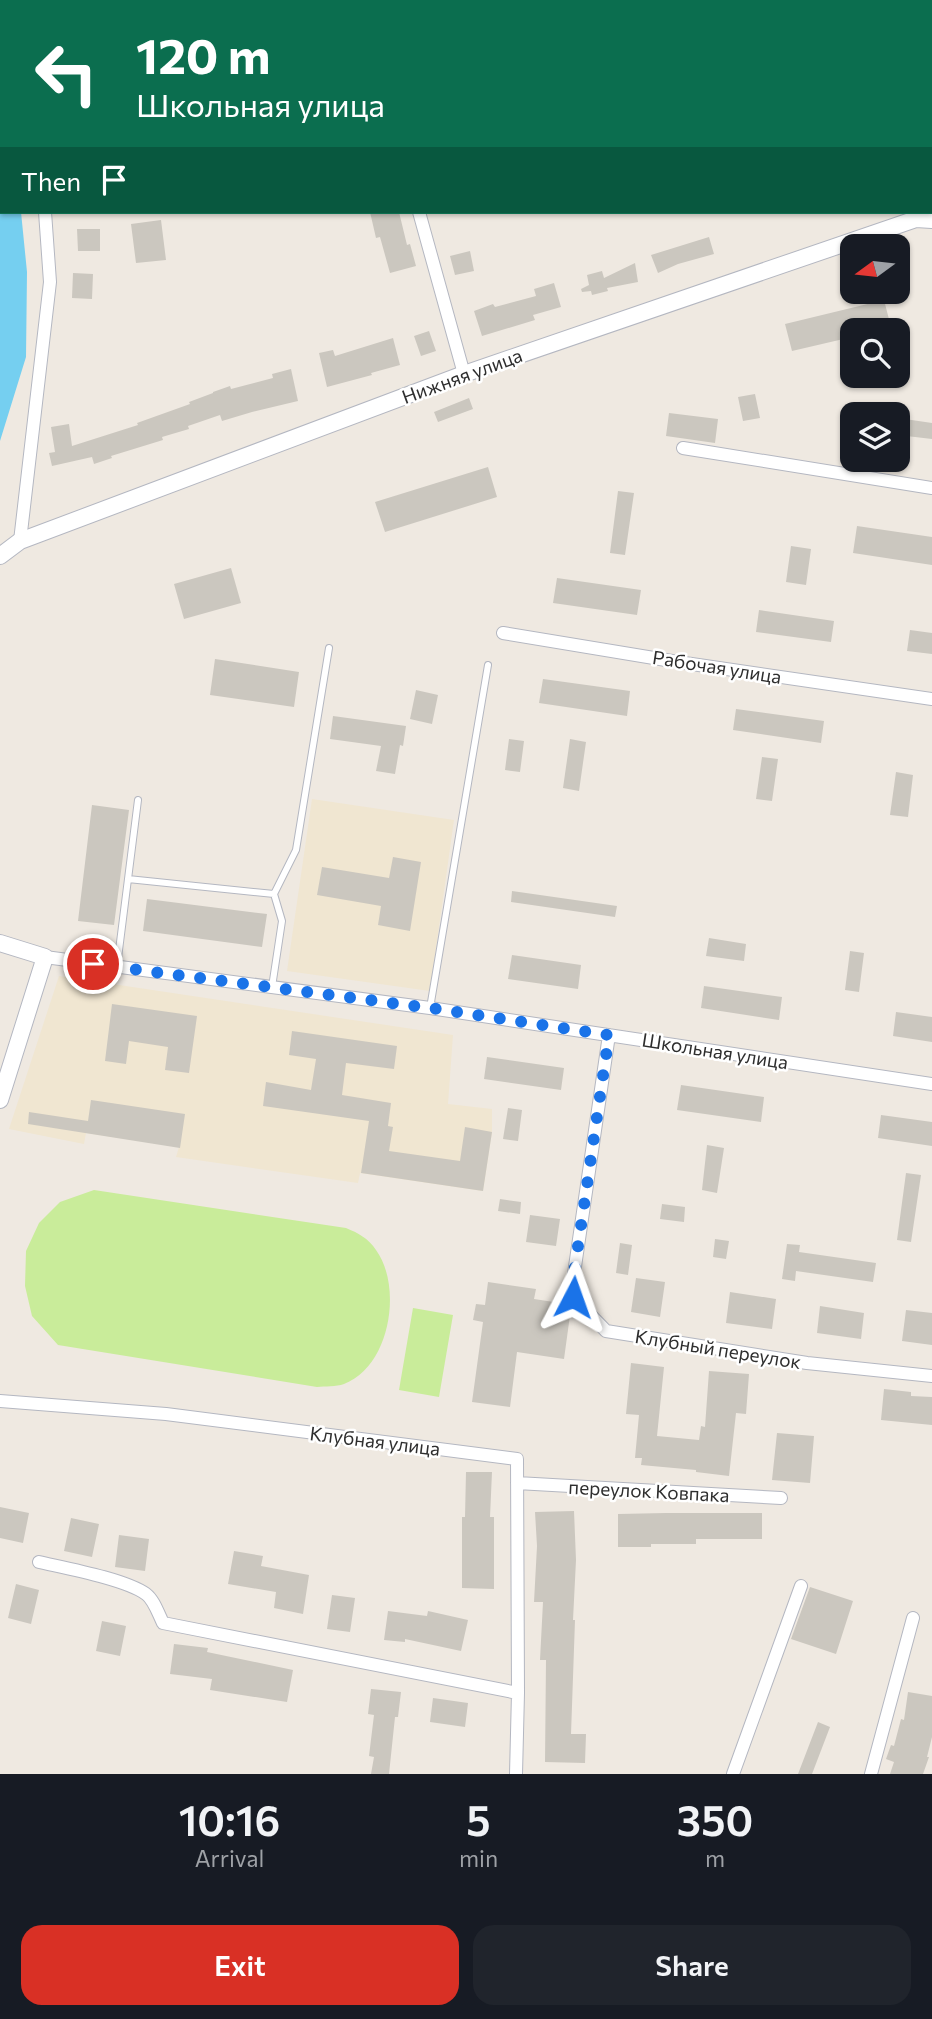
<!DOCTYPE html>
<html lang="en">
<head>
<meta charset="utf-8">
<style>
  body { margin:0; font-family:Commissioner,sans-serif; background:#20242c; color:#f1f3f6; height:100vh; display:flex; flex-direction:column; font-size:26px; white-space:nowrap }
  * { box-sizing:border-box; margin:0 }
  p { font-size:23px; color:#9ea1a6 }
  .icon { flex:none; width:38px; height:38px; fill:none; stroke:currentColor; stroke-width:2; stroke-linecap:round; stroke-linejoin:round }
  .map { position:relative; height:1774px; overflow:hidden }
  .drawer { display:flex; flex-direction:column; background:#171b24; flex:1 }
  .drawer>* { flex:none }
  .banner { position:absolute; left:0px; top:0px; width:933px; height:214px; box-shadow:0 2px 5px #0004; background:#0b6e4f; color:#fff; overflow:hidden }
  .needle { width:46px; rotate:255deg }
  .fabs { position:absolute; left:840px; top:234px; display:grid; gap:14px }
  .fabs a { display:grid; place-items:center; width:70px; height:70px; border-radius:14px; background:#171b24; box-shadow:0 2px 5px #0004; font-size:35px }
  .pin { position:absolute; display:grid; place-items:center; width:60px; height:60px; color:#fff; margin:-30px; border:4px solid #fff; border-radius:50%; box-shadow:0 2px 7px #0007 }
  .me { position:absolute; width:77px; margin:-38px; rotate:4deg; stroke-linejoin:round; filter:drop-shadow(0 0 5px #0008) }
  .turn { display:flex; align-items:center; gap:24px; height:147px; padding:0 21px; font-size:32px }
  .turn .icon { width:91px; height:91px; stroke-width:2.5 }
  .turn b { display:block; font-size:49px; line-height:60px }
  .then { display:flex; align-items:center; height:66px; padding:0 21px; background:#0003; gap:14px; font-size:26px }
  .eta { display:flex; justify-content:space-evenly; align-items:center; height:119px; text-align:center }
  .eta b { font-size:42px; font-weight:600; line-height:49px }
  .action { display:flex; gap:14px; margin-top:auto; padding:14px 21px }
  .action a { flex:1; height:80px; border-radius:21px; background:#d93025; color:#fff; font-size:28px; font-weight:600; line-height:80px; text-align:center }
  .action a+a { background:#20242c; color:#f1f3f6 }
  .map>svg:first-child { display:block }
</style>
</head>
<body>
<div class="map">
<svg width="932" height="1774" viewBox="0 0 932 1774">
  <rect width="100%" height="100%" fill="#efe9e1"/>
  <!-- education -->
  <path fill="#f0e6d1" d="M 312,799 L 454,820 L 430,991 L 287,971 Z
    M 59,976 L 453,1035 L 448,1104 L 492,1109 L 492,1132 L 483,1191 L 360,1173 L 358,1183 L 176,1157 L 179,1147 L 86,1133 L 84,1144 L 9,1129 Z"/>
  <!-- pitch -->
  <path fill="#c9ec9a" d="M 94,1190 L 346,1228 C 358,1233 368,1238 376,1250 C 403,1287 390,1367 344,1384 C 336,1387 325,1386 317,1387 L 58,1345 L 32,1316 L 25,1286 L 26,1251 L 39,1223 L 60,1202 Z
    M 413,1308 L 453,1315 L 439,1397 L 399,1390 Z"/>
  <!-- water -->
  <path fill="#75cff0" d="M 0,132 L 2,135 L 2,212 L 21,212 L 27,272 L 26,357 L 0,441 Z"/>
  <!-- building -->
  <path fill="#cbc7bf" d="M 370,212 L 399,212 L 407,245 L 410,244 L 416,266 L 390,273 L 380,237 L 376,238 Z
    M 161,220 L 166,260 L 136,263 L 131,224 Z
    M 77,229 L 100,229 L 100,251 L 78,251 Z
    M 709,237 L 714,254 L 678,264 L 658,273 L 651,255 Z
    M 470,251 L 474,271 L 455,275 L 450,256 Z
    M 635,263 L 638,282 L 607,288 L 608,291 L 592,295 L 591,291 L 582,292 L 581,289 L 589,285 L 587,275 L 602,271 L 604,278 Z
    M 73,273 L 93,274 L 92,299 L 72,298 Z
    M 554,283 L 561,307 L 533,315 L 535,320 L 482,336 L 474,311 L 493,304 L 495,307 L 536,296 L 534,289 Z
    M 884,300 L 891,327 L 876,331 L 852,331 L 852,337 L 792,351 L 785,324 Z
    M 429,331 L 436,351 L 421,356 L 414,336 Z
    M 393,338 L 400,365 L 371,373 L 372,375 L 327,387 L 319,353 L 333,350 L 335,356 Z
    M 291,369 L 298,401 L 252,412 L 222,421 L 220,415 L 188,426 L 189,429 L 162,437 L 163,440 L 111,456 L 112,458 L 94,464 L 92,457 L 52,466 L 49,453 L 55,452 L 51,427 L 69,424 L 72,446 L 138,425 L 137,423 L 190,404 L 189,402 L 213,393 L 213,392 L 230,386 L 231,389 L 273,378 L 272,374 Z
    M 755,394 L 760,418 L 743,421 L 738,397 Z
    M 469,398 L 473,409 L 438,422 L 434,412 Z
    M 669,413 L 718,419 L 715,443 L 666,436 Z
    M 898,418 L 932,423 L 932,439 L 898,435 Z
    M 488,467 L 497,497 L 385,532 L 375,502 Z
    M 618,491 L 634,493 L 625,555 L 610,553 Z
    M 857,526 L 932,537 L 932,565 L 853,553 Z
    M 791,546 L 811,549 L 806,585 L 786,582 Z
    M 231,568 L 241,603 L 184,619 L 174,584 Z
    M 557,578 L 641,590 L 637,615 L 553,603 Z
    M 759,610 L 834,621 L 831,642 L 756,632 Z
    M 910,630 L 932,633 L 932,654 L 907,651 Z
    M 215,659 L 299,672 L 294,707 L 210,695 Z
    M 543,679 L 630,691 L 627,716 L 539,703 Z
    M 416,690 L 438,695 L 432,724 L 410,719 Z
    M 736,709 L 824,721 L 821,743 L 733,730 Z
    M 333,716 L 406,726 L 403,746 L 400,745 L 395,774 L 376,771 L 381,746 L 330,739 Z
    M 509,739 L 524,741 L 520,772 L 505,770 Z
    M 570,739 L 586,742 L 579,791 L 563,788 Z
    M 762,757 L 778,759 L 772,801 L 756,799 Z
    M 896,772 L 913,775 L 908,817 L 890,815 Z
    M 92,805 L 129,810 L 114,925 L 78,921 Z
    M 393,857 L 421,862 L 410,931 L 378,925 L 381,906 L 317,895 L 322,867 L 389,878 Z
    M 512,891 L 617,906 L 615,917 L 511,902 Z
    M 147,899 L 267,914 L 262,947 L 143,931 Z
    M 709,938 L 746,944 L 744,961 L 706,956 Z
    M 850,951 L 864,953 L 859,992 L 845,990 Z
    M 512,955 L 581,965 L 578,989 L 508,979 Z
    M 704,986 L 782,997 L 779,1020 L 701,1008 Z
    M 112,1004 L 197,1016 L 189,1073 L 165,1070 L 168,1047 L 129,1041 L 126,1064 L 105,1061 Z
    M 896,1012 L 932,1017 L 932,1042 L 893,1036 Z
    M 292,1031 L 397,1046 L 394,1069 L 346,1063 L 342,1095 L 391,1103 L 388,1126 L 393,1127 L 389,1151 L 460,1161 L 465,1127 L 492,1132 L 483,1191 L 361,1173 L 369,1121 L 263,1106 L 266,1082 L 311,1090 L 316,1059 L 289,1055 Z
    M 487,1057 L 564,1068 L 561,1090 L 484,1079 Z
    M 681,1085 L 764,1097 L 761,1122 L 677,1110 Z
    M 91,1100 L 185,1114 L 180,1148 L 28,1124 L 29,1112 L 88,1121 Z
    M 508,1108 L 522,1110 L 518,1141 L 503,1139 Z
    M 881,1115 L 932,1122 L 932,1146 L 878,1138 Z
    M 707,1145 L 724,1148 L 717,1193 L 702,1190 Z
    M 906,1173 L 921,1175 L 911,1242 L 897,1240 Z
    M 500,1199 L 521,1202 L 520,1214 L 498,1211 Z
    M 662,1204 L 685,1207 L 684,1222 L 660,1219 Z
    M 530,1215 L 560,1219 L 556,1246 L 526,1242 Z
    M 715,1239 L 729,1241 L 726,1259 L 713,1257 Z
    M 620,1243 L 632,1245 L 628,1275 L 616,1273 Z
    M 787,1244 L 800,1245 L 799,1252 L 876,1263 L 873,1282 L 796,1271 L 795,1281 L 782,1279 Z
    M 636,1278 L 665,1282 L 660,1317 L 631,1312 Z
    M 488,1282 L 536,1289 L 534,1299 L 567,1304 L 571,1308 L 564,1359 L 517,1352 L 510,1407 L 472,1402 L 483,1322 L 473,1320 L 476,1304 L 485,1305 Z
    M 730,1292 L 776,1299 L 772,1329 L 726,1323 Z
    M 820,1306 L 864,1313 L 861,1339 L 817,1333 Z
    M 906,1310 L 932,1313 L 932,1345 L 902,1341 Z
    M 631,1363 L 664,1367 L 657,1436 L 699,1440 L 701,1426 L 705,1427 L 709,1371 L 749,1374 L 746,1414 L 736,1413 L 729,1476 L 696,1472 L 696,1470 L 641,1465 L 642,1458 L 635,1458 L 639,1415 L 626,1414 Z
    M 884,1389 L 911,1392 L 911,1396 L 932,1397 L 932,1425 L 881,1420 Z
    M 777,1433 L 814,1436 L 810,1483 L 772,1480 Z
    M 466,1472 L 492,1472 L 490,1517 L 494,1517 L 494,1589 L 462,1588 L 462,1517 L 465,1517 Z
    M 0,1507 L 29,1513 L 23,1543 L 0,1538 Z
    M 574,1511 L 576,1560 L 573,1620 L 575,1620 L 571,1734 L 586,1734 L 585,1763 L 545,1762 L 546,1660 L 540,1660 L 543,1602 L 534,1602 L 537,1546 L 535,1512 Z
    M 666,1513 L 762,1513 L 762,1539 L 696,1539 L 696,1544 L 651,1544 L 651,1547 L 618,1547 L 618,1514 Z
    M 71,1518 L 99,1524 L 92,1557 L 64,1551 Z
    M 119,1535 L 149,1539 L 145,1571 L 115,1567 Z
    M 234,1551 L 263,1556 L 261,1566 L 309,1575 L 303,1614 L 274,1608 L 276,1592 L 228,1584 Z
    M 16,1584 L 39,1590 L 31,1624 L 8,1618 Z
    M 810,1587 L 853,1601 L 836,1654 L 791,1639 Z
    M 332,1595 L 355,1598 L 350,1632 L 327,1629 Z
    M 388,1611 L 427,1616 L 428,1611 L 468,1620 L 461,1651 L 405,1639 L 405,1642 L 384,1640 Z
    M 102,1621 L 126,1626 L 120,1656 L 96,1651 Z
    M 174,1644 L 208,1648 L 207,1652 L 293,1670 L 287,1702 L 210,1690 L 212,1679 L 170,1674 Z
    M 371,1689 L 401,1692 L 398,1717 L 395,1717 L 389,1774 L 371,1774 L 374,1757 L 369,1756 L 374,1715 L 368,1714 Z
    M 908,1692 L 932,1696 L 932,1737 L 927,1757 L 929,1757 L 923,1774 L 890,1774 L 894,1762 L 886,1759 L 891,1745 L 894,1746 L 901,1719 L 904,1720 Z
    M 433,1698 L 468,1703 L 465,1727 L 430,1722 Z
    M 818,1722 L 830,1727 L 812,1774 L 798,1774 Z"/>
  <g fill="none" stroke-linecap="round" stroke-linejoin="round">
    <!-- service casing -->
    <g stroke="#b4b7c1" stroke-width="8">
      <path id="service" d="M 128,879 L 138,800
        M 117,966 L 128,879 L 274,894 L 296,850 L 329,648
        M 272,987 L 282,921 L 274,894
        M 430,1008 L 488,665"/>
    </g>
    <!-- minor casing -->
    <g stroke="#b4b7c1" stroke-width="14">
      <path id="minor" d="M 25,0 L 25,2
        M 350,0 L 351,2
        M 419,212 L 464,374
        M 683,448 L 932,488
        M 20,541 L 50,282 L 45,212
        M 503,633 L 678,662 L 932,699
        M 45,957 L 430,1008 L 932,1084
        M 609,1035 L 572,1287 L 573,1297 L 606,1331 L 807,1363 L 932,1376
        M 0,1401 L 166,1414 L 517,1459 L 518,1693 L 516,1774
        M 517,1483 L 781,1498
        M 39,1562 C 65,1568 125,1579 146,1594 C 154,1600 158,1613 163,1623 L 518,1693
        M 733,1774 L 801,1586
        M 871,1774 L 913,1618"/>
    </g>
    <!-- tertiary casing -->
    <g stroke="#b4b7c1" stroke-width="18">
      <path id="tertiary" d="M 0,556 L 20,541 L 464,374 L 916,219 L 932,220
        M 0,943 L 45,957 L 0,1100"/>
    </g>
    <!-- service -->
    <use href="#service" stroke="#fff" stroke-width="6"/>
    <!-- minor -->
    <use href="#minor" stroke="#fff" stroke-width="12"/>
    <!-- tertiary -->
    <use href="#tertiary" stroke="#fff" stroke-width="16"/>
  </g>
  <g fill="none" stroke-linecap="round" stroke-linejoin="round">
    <!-- route -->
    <path stroke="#1a73e8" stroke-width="12" stroke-dasharray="0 21.6" d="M 93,964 L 430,1008 L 609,1035 L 572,1287 L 573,1297"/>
  </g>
  <g text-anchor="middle" stroke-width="5" stroke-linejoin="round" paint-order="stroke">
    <!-- street labels -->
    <g font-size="19" fill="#2e2e2e" stroke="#fff">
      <text transform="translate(462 376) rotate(-20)" y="7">Нижняя улица</text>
      <text transform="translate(717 667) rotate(9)" y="7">Рабочая улица</text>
      <text transform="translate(715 1051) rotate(9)" y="7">Школьная улица</text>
      <text transform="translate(718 1349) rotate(9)" y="7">Клубный переулок</text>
      <text transform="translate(375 1441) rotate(7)" y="7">Клубная улица</text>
      <text transform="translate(649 1491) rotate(3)" y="7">переулок Ковпака</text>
    </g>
  </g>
</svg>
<div class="fabs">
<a><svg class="needle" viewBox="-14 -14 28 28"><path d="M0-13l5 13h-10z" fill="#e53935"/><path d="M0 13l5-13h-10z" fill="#9ea1a6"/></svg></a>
<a><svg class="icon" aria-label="search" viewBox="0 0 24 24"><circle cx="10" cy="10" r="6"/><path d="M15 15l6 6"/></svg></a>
<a><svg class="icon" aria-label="layers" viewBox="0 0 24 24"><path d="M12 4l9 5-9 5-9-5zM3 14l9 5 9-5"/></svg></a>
</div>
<div class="pin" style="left:93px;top:964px;background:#d93025"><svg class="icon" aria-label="arrive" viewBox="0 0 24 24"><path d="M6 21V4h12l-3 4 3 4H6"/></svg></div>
<svg class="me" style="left:573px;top:1297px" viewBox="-20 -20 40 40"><path d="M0-17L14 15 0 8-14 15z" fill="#1a73e8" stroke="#fff" stroke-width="4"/></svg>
<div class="banner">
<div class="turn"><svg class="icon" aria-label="left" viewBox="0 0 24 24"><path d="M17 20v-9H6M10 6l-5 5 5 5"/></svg><div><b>120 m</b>Школьная улица</div></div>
<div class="then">Then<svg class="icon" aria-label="arrive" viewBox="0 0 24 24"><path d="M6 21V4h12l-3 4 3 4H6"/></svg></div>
</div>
</div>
<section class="drawer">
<div class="eta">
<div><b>10:16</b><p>Arrival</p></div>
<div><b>5</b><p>min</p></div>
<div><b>350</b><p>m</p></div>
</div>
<div class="action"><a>Exit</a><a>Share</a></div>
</section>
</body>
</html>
